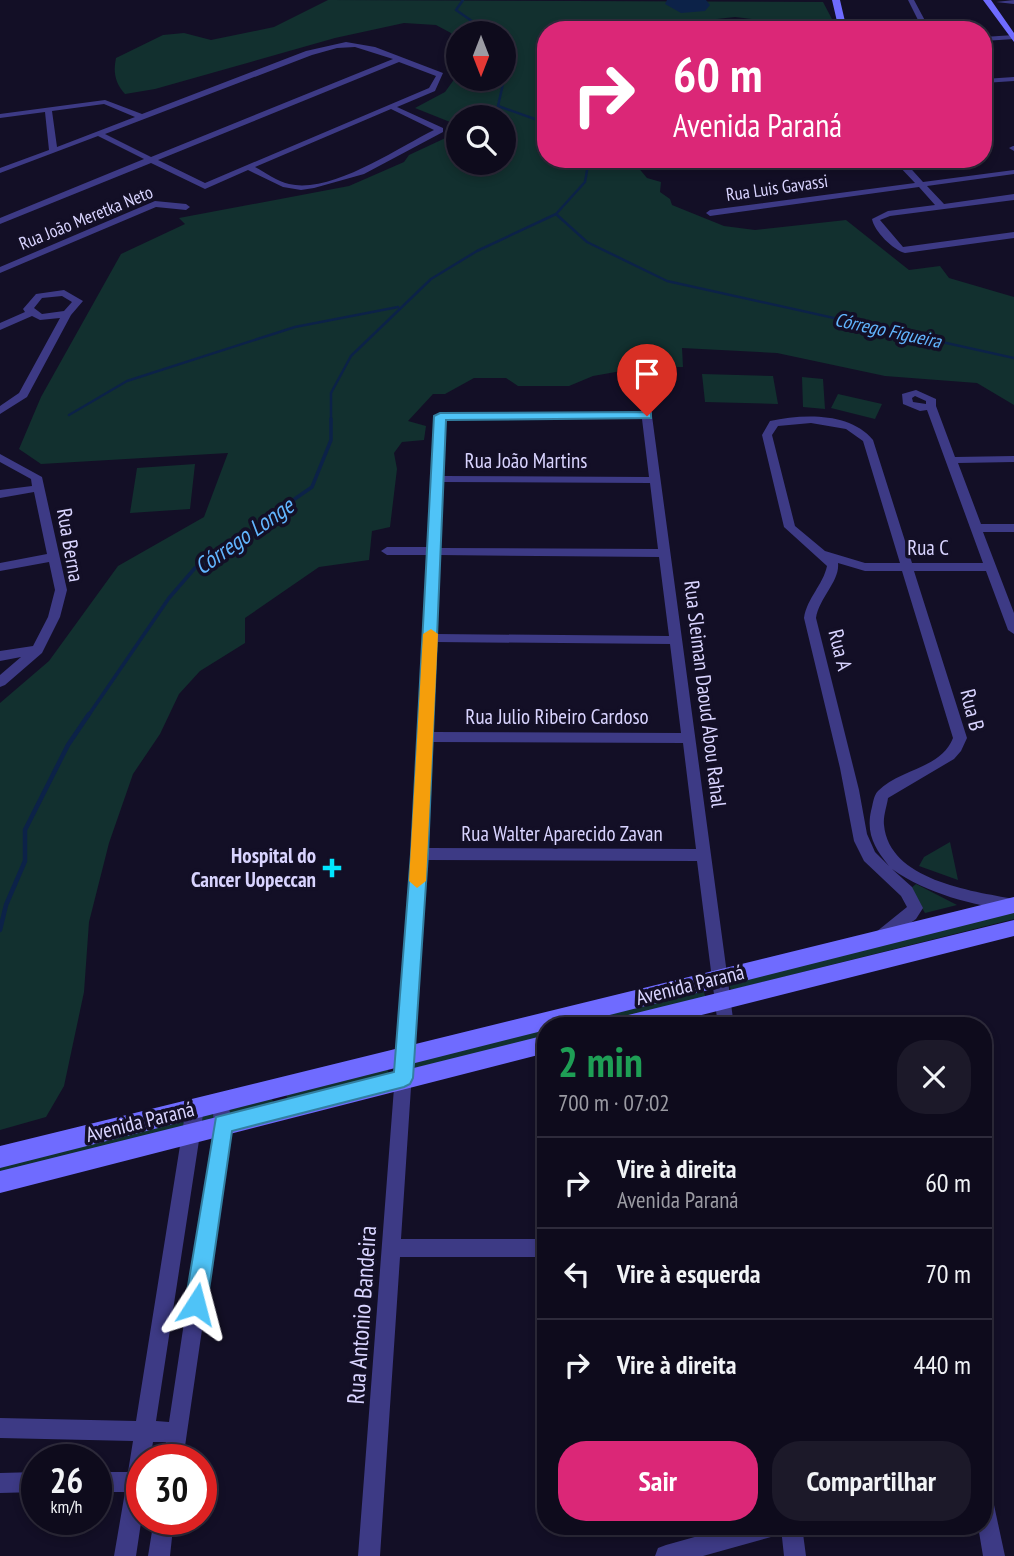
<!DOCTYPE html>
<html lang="pt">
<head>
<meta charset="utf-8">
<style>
  body { margin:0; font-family:"PT Sans Narrow",sans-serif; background:#1c1929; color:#f1f3f6; height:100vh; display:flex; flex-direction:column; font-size:26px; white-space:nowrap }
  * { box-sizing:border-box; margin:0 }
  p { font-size:23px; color:#9b9ba3 }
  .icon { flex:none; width:38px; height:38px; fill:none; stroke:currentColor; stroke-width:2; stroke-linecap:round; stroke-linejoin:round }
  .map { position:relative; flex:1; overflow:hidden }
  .panel { position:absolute; left:537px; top:1017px; width:455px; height:518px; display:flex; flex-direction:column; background:#0e0b1c; border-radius:28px; box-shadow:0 4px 10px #0003,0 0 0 2px #2e2b3b }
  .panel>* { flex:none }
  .hud { position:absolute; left:537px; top:21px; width:455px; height:147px; border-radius:28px; box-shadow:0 4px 10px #0003,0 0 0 2px #2e2b3b; background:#db2777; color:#fff; overflow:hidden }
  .needle { width:46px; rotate:180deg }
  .tools { position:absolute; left:446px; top:21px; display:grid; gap:14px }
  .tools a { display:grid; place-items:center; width:70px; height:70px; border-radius:50%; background:#0e0b1c; box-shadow:0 4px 10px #0003,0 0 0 2px #2e2b3b; font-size:35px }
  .speed { position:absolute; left:21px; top:1444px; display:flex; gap:14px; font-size:35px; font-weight:700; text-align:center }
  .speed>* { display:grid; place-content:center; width:91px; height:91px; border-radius:50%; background:#0e0b1c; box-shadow:0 4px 10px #0003,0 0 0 2px #2e2b3b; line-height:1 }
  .speed small { font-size:18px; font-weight:400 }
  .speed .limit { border:10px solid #d22; background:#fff; color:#111 }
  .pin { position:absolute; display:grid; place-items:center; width:60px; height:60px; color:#fff; margin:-72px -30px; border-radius:50% 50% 50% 0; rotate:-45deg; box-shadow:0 0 7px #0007 }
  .pin .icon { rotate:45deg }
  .me { position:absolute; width:77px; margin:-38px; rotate:9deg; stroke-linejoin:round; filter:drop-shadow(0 0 5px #0008) }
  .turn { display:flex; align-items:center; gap:24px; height:147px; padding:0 21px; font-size:32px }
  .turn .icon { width:91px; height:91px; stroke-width:2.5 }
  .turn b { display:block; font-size:49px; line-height:60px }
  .round { display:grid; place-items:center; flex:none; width:74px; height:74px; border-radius:28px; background:#1c1929 }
  .head { display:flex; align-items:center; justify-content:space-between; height:119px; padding:0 21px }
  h1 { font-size:42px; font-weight:700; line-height:52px; color:#1e9e55 }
  .cta { display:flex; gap:14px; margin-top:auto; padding:14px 21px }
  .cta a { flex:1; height:80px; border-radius:28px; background:#db2777; color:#fff; font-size:28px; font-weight:700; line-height:80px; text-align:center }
  .cta a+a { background:#1c1929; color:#f1f3f6 }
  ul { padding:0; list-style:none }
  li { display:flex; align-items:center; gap:21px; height:91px; padding:0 21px; border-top:2px solid #2e2b3b }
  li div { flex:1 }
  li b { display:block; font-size:26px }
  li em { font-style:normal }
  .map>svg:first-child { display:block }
</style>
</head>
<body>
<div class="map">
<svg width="1014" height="1556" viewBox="0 0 1014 1556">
  <rect width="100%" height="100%" fill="#130f26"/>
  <!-- green -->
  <path fill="#12302f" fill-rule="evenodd" d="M 328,0 L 823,2 L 833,21 L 808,26 L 735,17 L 671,24 L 672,30 L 636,30 L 635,26 L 627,25 L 546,30 L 546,159 L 631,159 L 647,178 L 661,182 L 660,192 L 670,199 L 672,205 L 724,226 L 755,230 L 846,220 L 909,270 L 940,266 L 949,278 L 1014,297 L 1014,405 L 977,383 L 885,376 L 777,353 L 682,348 L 683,367 L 644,367 L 593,376 L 569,386 L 518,386 L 506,378 L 474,378 L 445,394 L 433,394 L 408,421 L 426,426 L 424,440 L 402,442 L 394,453 L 397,469 L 390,527 L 372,531 L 369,560 L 319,567 L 245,618 L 245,643 L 200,671 L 179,694 L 160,734 L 133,774 L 109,843 L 89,922 L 84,992 L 64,1086 L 46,1117 L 0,1130 L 0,703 L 49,661 L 118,566 L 204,517 L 228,453 L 41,464 L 19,449 L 41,397 L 121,254 L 185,224 L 179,218 L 349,186 L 404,162 L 409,155 L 454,134 L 455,124 L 415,108 L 445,92 L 458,74 L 458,79 L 504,79 L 504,33 L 458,33 L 458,44 L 451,33 L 436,25 L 404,23 L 335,38 L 155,89 L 125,94 C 115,83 113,72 116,58 L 163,35 L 184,33 L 211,40 L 274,27 ZM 458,117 L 504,117 L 504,163 L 458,163 Z
    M 702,374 L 773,376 L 778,404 L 705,402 Z
    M 802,377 L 823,379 L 825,409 L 803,407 Z
    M 838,394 L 882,404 L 875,419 L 831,408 Z
    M 195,464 L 190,509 L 130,513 L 137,468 Z
    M 950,842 L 958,880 L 919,866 L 924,857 Z
    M 916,884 L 920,886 L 957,905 L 925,913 L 910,889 Z
    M 1014,911 L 1014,919 L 731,990 L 728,983 Z
    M 703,990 L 706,998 L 592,1025 L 558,1026 Z
    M 546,1028 L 546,1037 L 415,1068 L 414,1060 Z
    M 387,1067 L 389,1075 L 287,1099 L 286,1092 Z
    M 271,1096 L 274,1104 L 0,1173 L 0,1164 Z"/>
  <!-- water -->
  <path fill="#0c2248" d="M 667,0 L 706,0 L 710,5 L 705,11 L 681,13 L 665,4 Z"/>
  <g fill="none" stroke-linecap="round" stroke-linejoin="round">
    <!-- stream-far2 -->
    <path stroke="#0c2248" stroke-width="2.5" d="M 463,0 L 456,10 L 479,26 L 499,33
      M 504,35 L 507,36 L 504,77
      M 504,79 L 498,106 L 546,123
      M 589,159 L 585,182 L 556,214 L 587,242 L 667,281 L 1014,358
      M 69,415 L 127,381 L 295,327 L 398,307
      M 331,421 L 331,393 L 351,356 L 431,279 L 477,251 L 556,214"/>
    <!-- stream-far1 -->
    <path stroke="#0c2248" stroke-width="3.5" d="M 88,716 L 169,598 L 195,568 L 213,562 L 236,540 L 270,523 L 286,505 L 312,487 L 331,440 L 331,419"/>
    <!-- stream -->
    <path stroke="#0c2248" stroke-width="4.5" d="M 0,930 L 6,905 L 25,861 L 25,830 L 68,745 L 89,714"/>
    <!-- street -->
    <path fill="#3d3a85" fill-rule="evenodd" d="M 908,0 L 914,0 L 930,30 L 923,30 Z
      M 1014,0 L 1014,4 L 996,2 Z
      M 1014,35 L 1014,39 L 984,41 L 984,37 Z
      M 346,42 L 375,47 L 443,73 L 435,91 L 397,107 L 443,128 L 443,132 L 364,174 L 314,188 L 301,190 L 283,187 L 248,170 L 205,189 L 151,163 L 0,224 L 0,218 L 144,159 L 98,136 L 0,173 L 0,168 L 49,150 L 45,112 L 0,118 L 0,114 L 105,100 L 142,114 L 306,51 ZM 355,47 L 393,59 L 151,157 L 105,134 L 312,55 L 337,48 ZM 399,62 L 436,76 L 429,88 L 205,183 L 158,160 ZM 104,104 L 135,117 L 57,147 L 52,111 ZM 391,109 L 434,130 C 397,148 332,194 289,184 C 277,181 266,173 255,167 Z
      M 1014,77 L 1014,81 L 984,83 L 984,79 Z
      M 1013,146 L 1014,146 L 1014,151 L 1009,148 Z
      M 898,161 L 904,161 L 923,182 L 1014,170 L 1014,174 L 927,186 L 944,204 L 1014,194 L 1014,200 L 890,216 L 880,220 L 903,247 L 1014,232 L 1014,238 L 905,253 C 893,250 874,231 872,219 L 888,211 L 935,205 L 919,187 L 710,216 L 706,213 L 710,210 L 915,183 L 898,165 Z
      M 155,201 L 186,204 L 190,207 L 186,210 L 156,207 L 0,273 L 0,267 Z
      M 64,290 L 83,301 L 71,315 L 27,397 L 0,414 L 0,406 L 19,393 L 60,318 L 40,320 L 32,316 L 0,330 L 0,323 L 25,312 L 23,309 L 36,294 ZM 62,296 L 72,302 L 64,311 L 42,314 L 34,308 L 42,298 Z
      M 916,390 L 936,399 L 936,406 L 955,457 L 1014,456 L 1014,462 L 958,463 L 981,524 L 1014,524 L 1014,532 L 983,532 L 1014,613 L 1014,634 L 1008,630 L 986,571 L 914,571 L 967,738 L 961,751 L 954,759 L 888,798 C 887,806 883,816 884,825 C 889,880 971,891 1014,899 L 1014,911 C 971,904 929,895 892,869 L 912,887 L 923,908 L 916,919 L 881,944 L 876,942 L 873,937 L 876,932 L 907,907 L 901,896 L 864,861 L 854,841 L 840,768 L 804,618 C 807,598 823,585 827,566 L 784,527 L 762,435 L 770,421 C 803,414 850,412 873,440 L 912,563 L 983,563 L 927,410 L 920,411 L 903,404 L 902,394 ZM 915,396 L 926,401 L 926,404 L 913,402 L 912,398 ZM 811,423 L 846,429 L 863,441 L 900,563 L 865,563 L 825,551 L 795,526 L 772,435 L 778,426 ZM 838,563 L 865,571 L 902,571 L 953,738 C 941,769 899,769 878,791 C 873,796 873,805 871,811 C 866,834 875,849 889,866 L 875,852 L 867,834 L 859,790 L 816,618 C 819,598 840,581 838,563 Z
      M 440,413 L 647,413 L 652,416 L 734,1026 L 718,1026 L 697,861 L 426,860 L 401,1239 L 546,1239 L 546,1257 L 400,1257 L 380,1556 L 358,1556 L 412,854 L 427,555 L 387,555 L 381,551 L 387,547 L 428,547 L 435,416 ZM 445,419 L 642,419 L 649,477 L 443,476 ZM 442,482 L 650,483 L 658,549 L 440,548 ZM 439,555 L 659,557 L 669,636 L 436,634 ZM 436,642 L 670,644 L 681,733 L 432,732 ZM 431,742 L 683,743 L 696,849 L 427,848 Z
      M 0,454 L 42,477 L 67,590 L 60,617 L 42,653 L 5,685 L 0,687 L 0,675 L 21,657 L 0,661 L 0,651 L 33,646 L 48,617 L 55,590 L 49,562 L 0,571 L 0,563 L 47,554 L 34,492 L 0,498 L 0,490 L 32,486 L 31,479 L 0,462 Z
      M 221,1094 L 227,1096 L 232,1124 L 183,1460 L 163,1460 L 166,1442 L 153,1442 L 150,1460 L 142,1460 L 142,1516 L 136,1556 L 114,1556 L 125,1492 L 96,1492 L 96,1472 L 128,1472 L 133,1441 L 0,1438 L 0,1418 L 136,1421 L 186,1108 L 189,1102 L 195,1100 L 201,1102 L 204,1108 L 156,1421 L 169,1422 L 214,1124 L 212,1102 L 215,1096 Z
      M 37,1472 L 37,1492 L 0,1493 L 0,1473 Z
      M 984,1495 L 991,1498 L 994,1505 L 1005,1556 L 983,1556 L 978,1526 L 984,1526 Z
      M 154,1519 L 174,1519 L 170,1556 L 148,1556 Z
      M 734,1526 L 802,1526 L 806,1556 L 784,1556 L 781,1528 L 778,1533 L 771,1537 L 703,1556 L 655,1556 L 658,1548 L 666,1545 Z"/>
    <!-- secondary -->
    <path fill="#6f6bff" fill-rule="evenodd" d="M 832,0 L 840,0 L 847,30 L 839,30 Z
      M 983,0 L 991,0 L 1014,33 L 1014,42 Z
      M 1014,897 L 1014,913 L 566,1026 L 546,1026 L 546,1030 L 0,1168 L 0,1146 Z
      M 1014,920 L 1014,936 L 658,1026 L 610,1026 L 613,1020 L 620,1017 Z
      M 546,1035 L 546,1053 L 0,1193 L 0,1171 Z"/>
  </g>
  <!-- route -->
  <path fill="#4fc3f7" stroke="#337fa1" stroke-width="2" d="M 647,412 L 651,413 L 651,418 L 446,420 L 428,854 L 413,1078 L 410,1084 L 404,1087 L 232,1131 L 207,1304 L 204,1312 L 196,1315 L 189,1312 L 185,1304 L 216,1117 L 394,1072 L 411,854 L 434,416 L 440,413 Z"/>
  <!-- slow -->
  <path fill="#f59e0b" d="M 431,629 L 438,634 L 426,881 L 417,888 L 409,881 L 423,634 Z"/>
  <!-- markers -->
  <path fill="#00e5ff" stroke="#130f26" stroke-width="2.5" d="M328.5 857.5h7v7h7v7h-7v7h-7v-7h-7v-7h7z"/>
  <g text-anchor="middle" stroke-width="7" stroke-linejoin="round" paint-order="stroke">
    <!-- far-street labels -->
    <g font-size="18" fill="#d9d4ff" stroke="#130f26">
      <text transform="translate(777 188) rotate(-8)" y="6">Rua Luis Gavassi</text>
      <text transform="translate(86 218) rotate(-22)" y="6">Rua João Meretka Neto</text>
    </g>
    <!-- far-water labels -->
    <g font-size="19" font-style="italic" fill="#62b6ff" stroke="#130f26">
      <text transform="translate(888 330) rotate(12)" y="7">Córrego Figueira</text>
    </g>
    <!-- street labels -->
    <g font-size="21" fill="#d9d4ff" stroke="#130f26">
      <text x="526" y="468">Rua João Martins</text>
      <text transform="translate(70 545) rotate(80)" y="7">Rua Berna</text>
      <text x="928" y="555">Rua C</text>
      <text transform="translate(840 650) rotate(76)" y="7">Rua A</text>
      <text transform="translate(705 694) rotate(83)" y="7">Rua Sleiman Daoud Abou Rahal</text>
      <text transform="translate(972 710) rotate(76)" y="7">Rua B</text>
      <text x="557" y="724">Rua Julio Ribeiro Cardoso</text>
      <text x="562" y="841">Rua Walter Aparecido Zavan</text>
      <text transform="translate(690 985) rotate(-14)" y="7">Avenida Paraná</text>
      <text transform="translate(140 1122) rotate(-14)" y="7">Avenida Paraná</text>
    </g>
    <!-- poi labels -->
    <g font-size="21" font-weight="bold" fill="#d9d4ff" stroke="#130f26" text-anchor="end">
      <text x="316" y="863">Hospital do<tspan x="316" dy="24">Cancer Uopeccan</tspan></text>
    </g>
    <!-- water labels -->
    <g font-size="23" font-style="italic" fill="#62b6ff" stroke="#130f26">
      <text transform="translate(244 536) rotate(-35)" y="8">Córrego Longe</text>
    </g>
    <!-- near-street labels -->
    <g font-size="24" fill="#d9d4ff" stroke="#130f26">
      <text transform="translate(362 1315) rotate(-86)" y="8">Rua Antonio Bandeira</text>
    </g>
  </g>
</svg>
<div class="tools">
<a><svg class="needle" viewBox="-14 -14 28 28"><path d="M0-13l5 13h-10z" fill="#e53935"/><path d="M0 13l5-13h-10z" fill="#9b9ba3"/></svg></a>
<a><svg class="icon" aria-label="search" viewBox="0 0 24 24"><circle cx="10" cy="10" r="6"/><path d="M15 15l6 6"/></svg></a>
</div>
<div class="speed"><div>26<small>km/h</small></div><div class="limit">30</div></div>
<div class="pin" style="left:647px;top:416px;background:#d93025"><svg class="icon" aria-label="arrive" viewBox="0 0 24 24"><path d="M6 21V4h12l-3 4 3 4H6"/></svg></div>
<svg class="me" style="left:196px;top:1304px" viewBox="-20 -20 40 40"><path d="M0-17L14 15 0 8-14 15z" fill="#4fc3f7" stroke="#fff" stroke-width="4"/></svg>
<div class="hud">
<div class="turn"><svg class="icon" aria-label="right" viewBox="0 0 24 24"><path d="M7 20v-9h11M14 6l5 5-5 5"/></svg><div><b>60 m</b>Avenida Paraná</div></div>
</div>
<section class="panel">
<div class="head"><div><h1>2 min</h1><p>700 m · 07:02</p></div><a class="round"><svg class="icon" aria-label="close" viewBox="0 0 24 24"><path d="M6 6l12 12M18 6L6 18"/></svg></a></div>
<ul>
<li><svg class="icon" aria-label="right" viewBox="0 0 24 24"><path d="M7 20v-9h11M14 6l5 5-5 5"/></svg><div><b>Vire à direita</b><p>Avenida Paraná</p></div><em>60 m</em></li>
<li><svg class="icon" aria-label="left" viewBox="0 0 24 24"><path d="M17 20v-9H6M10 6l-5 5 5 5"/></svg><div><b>Vire à esquerda</b></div><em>70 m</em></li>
<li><svg class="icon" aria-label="right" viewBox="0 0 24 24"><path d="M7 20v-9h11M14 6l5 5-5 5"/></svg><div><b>Vire à direita</b></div><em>440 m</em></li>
</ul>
<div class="cta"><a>Sair</a><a>Compartilhar</a></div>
</section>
</div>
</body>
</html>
